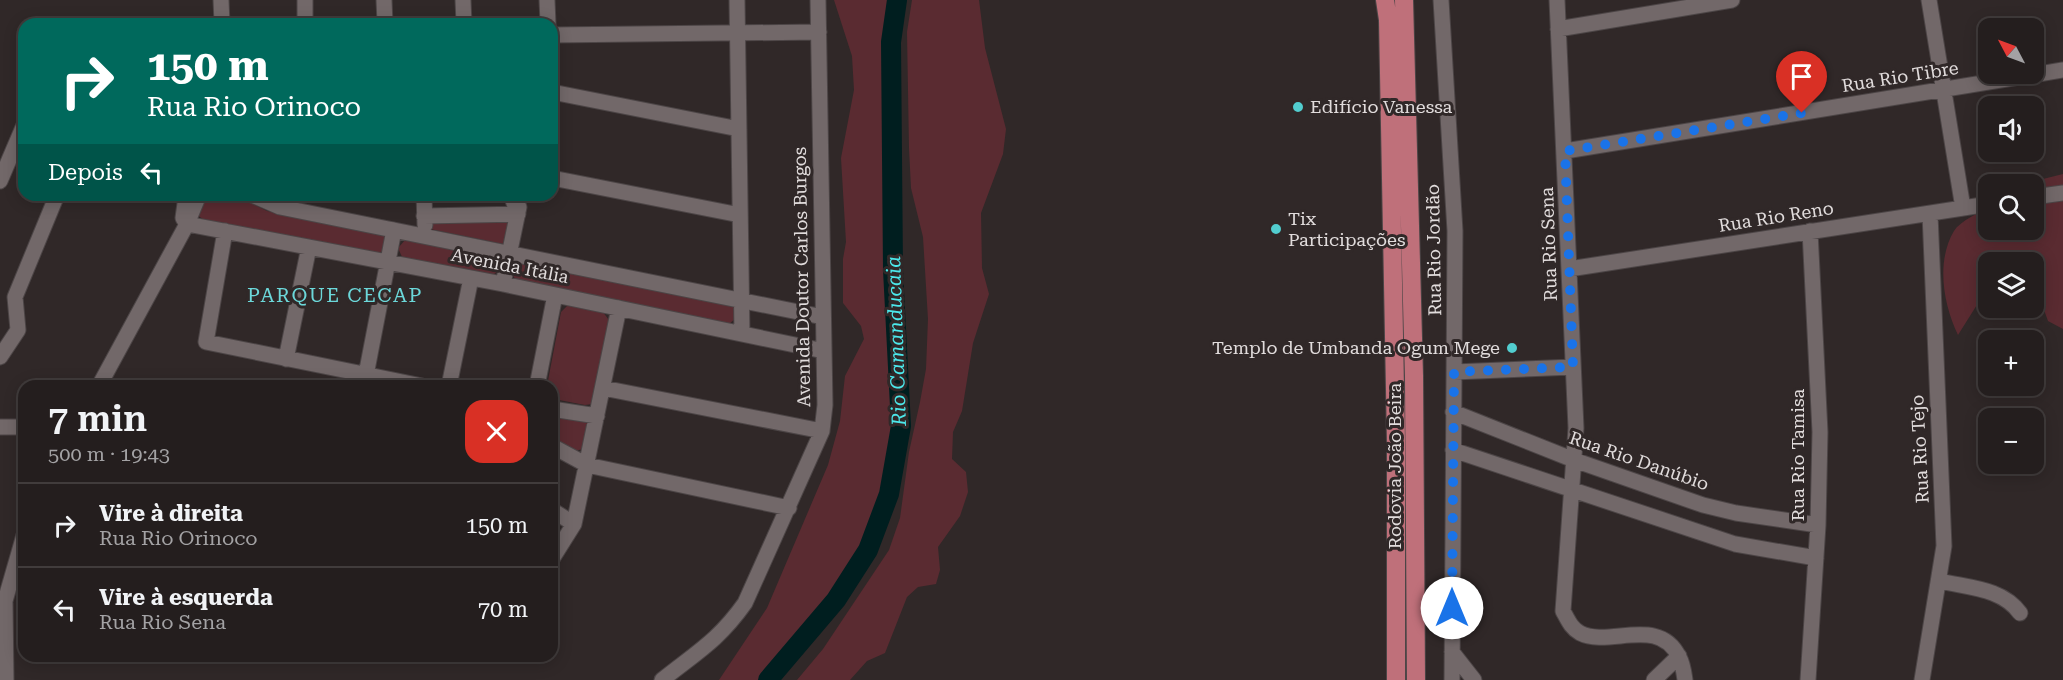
<!DOCTYPE html>
<html lang="pt">
<head>
<meta charset="utf-8">
<style>
  body { margin:0; font-family:"Roboto Serif",serif; background:#2c2727; color:#f1f3f6; height:100vh; display:flex; flex-direction:column; font-size:22px; white-space:nowrap }
  * { box-sizing:border-box; margin:0 }
  p { font-size:20px; color:#a3a2a4 }
  .icon { flex:none; width:33px; height:33px; fill:none; stroke:currentColor; stroke-width:2; stroke-linecap:round; stroke-linejoin:round }
  .map { position:relative; flex:1; overflow:hidden }
  .drawer { position:absolute; left:18px; top:380px; width:540px; height:282px; display:flex; flex-direction:column; background:#241e1e; border-radius:18px; box-shadow:0 3px 15px #0003,0 0 0 2px #413c3c }
  .drawer>* { flex:none }
  .hud { position:absolute; left:18px; top:18px; width:540px; height:183px; border-radius:18px; box-shadow:0 3px 15px #0003,0 0 0 2px #413c3c; background:#00695c; color:#fff; overflow:hidden }
  .needle { width:39px; rotate:311deg }
  .fabs { position:absolute; left:1978px; top:18px; display:grid; gap:12px }
  .fabs a { display:grid; place-items:center; width:66px; height:66px; border-radius:12px; background:#241e1e; box-shadow:0 3px 15px #0003,0 0 0 2px #413c3c; font-size:30px }
  .pin { position:absolute; display:grid; place-items:center; width:51px; height:51px; color:#fff; margin:-62px -26px; border-radius:50% 50% 50% 0; rotate:-45deg; box-shadow:0 0 6px #0007 }
  .pin .icon { rotate:45deg }
  .me { position:absolute; width:66px; margin:-33px; rotate:0deg; stroke-linejoin:round; filter:drop-shadow(0 0 4px #0008) }
  .turn { display:flex; align-items:center; gap:21px; height:126px; padding:0 30px; font-size:27px }
  .turn .icon { width:78px; height:78px; stroke-width:2.5 }
  .turn b { display:block; font-size:42px; line-height:51px }
  .then { display:flex; align-items:center; height:57px; padding:0 30px; background:#0003; gap:12px; font-size:22px }
  .round { display:grid; place-items:center; flex:none; width:63px; height:63px; border-radius:18px; background:#2c2727 }
  .overview { display:flex; align-items:center; justify-content:space-between; height:102px; padding:0 30px }
  h1 { font-size:36px; font-weight:600; line-height:45px }
  ul { padding:0; list-style:none }
  li { display:flex; align-items:center; gap:18px; height:84px; padding:0 30px; border-top:2px solid #413c3c }
  li div { flex:1 }
  li b { display:block; font-size:22px }
  li em { font-style:normal }
  .map>svg:first-child { display:block }
</style>
</head>
<body>
<div class="map">
<svg width="2063" height="680" viewBox="0 0 2063 680">
  <rect width="100%" height="100%" fill="#302828"/>
  <!-- green -->
  <path fill="#5a2b31" d="M 834,0 L 889,0 L 884,208 L 892,258 L 895,307 L 893,342 L 901,390 L 893,473 L 867,557 L 859,572 L 816,623 L 808,638 L 770,680 L 719,680 L 767,608 L 828,465 L 840,421 L 845,376 L 864,339 L 861,326 L 843,303 L 843,259 L 846,242 L 841,158 L 854,90 L 852,56 Z
    M 912,0 L 979,0 L 985,48 L 1006,129 L 1003,154 L 981,213 L 982,268 L 989,294 L 973,343 L 962,411 L 953,432 L 952,459 L 966,472 L 968,492 L 960,516 L 938,547 L 940,570 L 936,584 L 918,587 L 907,597 L 885,653 L 867,661 L 850,680 L 797,680 L 823,649 L 889,550 L 900,518 L 909,452 L 920,402 L 926,369 L 928,319 L 923,237 L 911,188 L 909,148 L 907,32 Z
    M 2063,174 L 2063,329 L 2048,321 L 2034,282 L 2034,262 L 2016,262 L 2012,259 L 2005,262 L 1989,262 L 1989,275 L 1984,281 L 1980,300 L 1958,335 C 1943,304 1936,261 1954,231 C 1960,221 1979,213 1989,207 L 1989,230 L 2034,230 L 2034,184 L 2023,184 Z
    M 201,195 L 235,195 L 267,211 L 378,231 L 389,240 L 383,251 L 376,254 L 204,220 L 196,214 Z
    M 431,218 L 509,219 L 503,244 L 430,229 Z
    M 406,239 L 496,257 L 500,267 L 496,273 L 490,276 L 403,259 L 398,248 Z
    M 517,263 L 733,303 L 737,317 L 728,325 L 515,279 L 512,273 Z
    M 574,304 L 603,312 L 611,323 L 592,404 L 585,405 L 554,399 L 552,386 L 547,386 L 561,312 L 567,306 Z
    M 552,412 L 588,421 L 591,429 L 586,447 C 574,455 564,446 552,439 Z"/>
  <g fill="none" stroke-linecap="round" stroke-linejoin="round">
    <!-- river -->
    <path stroke="#001e1f" stroke-width="20" d="M 768,680 L 836,600 L 868,550 L 889,494 L 901,426 L 893,270 L 891,42 L 897,0"/>
    <!-- minor casing -->
    <g stroke="#4c4546" stroke-width="17">
      <path id="minor" d="M 221,0 L 222,24
        M 305,0 L 305,24
        M 384,0 L 385,24
        M 463,0 L 464,24
        M 547,0 L 548,24
        M 737,0 L 742,333
        M 1441,0 L 1455,231 L 1452,680
        M 1557,0 L 1576,428 L 1563,611 C 1568,620 1571,628 1580,633 C 1609,648 1659,615 1679,657 C 1683,664 1684,673 1685,680
        M 1929,0 L 1963,208
        M 1558,29 L 1732,0
        M 552,35 L 819,32
        M 552,92 L 739,129
        M 1565,151 L 2063,70
        M 552,178 L 740,215
        M 0,181 L 24,125
        M 252,195 L 280,207 L 823,317
        M 424,195 L 425,225
        M 186,196 L 183,218 L 187,224 L 503,284 L 824,351
        M 2034,197 L 2063,193
        M 424,216 L 518,214 L 511,195
        M 225,231 L 206,342 L 422,386
        M 1569,269 L 1989,204
        M 503,284 L 519,207
        M 0,357 L 18,330 L 15,297 L 57,195
        M 286,359 L 309,247
        M 1454,372 L 1573,367
        M 366,375 L 394,230
        M 99,386 L 187,224 L 199,195
        M 449,386 L 471,278
        M 537,386 L 555,295
        M 603,388 L 822,431
        M 552,409 L 597,416
        M 1453,412 L 1574,460 L 1703,505 L 1736,513 L 1818,525
        M 0,427 L 24,427
        M 552,446 L 587,465 L 789,508
        M 1453,450 L 1735,544 L 1816,558
        M 552,510 L 574,524
        M 552,559 L 574,524 L 619,308
        M 1940,581 C 1969,588 2002,588 2020,613
        M 1452,652 L 1474,680
        M 6,680 L 5,601 L 24,535
        M 662,680 C 697,652 718,641 745,603 L 822,431 L 825,405 L 818,0
        M 1654,680 L 1679,656
        M 1808,680 L 1818,525 L 1820,432 L 1810,231
        M 1922,680 L 1944,546 L 1930,214"/>
    </g>
    <!-- major casing -->
    <g stroke="#4c4546" stroke-width="20">
      <path id="major" d="M 1385,0 L 1388,20 L 1396,442 L 1396,680
        M 1404,0 L 1414,376 L 1416,680"/>
    </g>
    <!-- minor -->
    <use href="#minor" stroke="#726869" stroke-width="15"/>
    <!-- major -->
    <use href="#major" stroke="#bf707a" stroke-width="18"/>
  </g>
  <g fill="none" stroke-linecap="round" stroke-linejoin="round">
    <!-- route -->
    <path stroke="#1a73e8" stroke-width="10" stroke-dasharray="0 18" d="M 1452,608 L 1454,372 L 1573,367 L 1565,151 L 1802,113"/>
  </g>
  <!-- markers -->
  <g fill="#52cdcf" stroke="#302828" stroke-width="2">
    <circle cx="1298" cy="107" r="6"/>
    <circle cx="1276" cy="229" r="6"/>
    <circle cx="1512" cy="348" r="6"/>
  </g>
  <g text-anchor="middle" stroke-width="6" stroke-linejoin="round" paint-order="stroke">
    <!-- street labels -->
    <g font-size="18" fill="#e1dcdc" stroke="#302828">
      <text transform="translate(1900 77) rotate(-9)" y="6">Rua Rio Tibre</text>
      <text transform="translate(1776 217) rotate(-9)" y="6">Rua Rio Reno</text>
      <text transform="translate(1549 244) rotate(-92)" y="6">Rua Rio Sena</text>
      <text transform="translate(1434 250) rotate(-91)" y="6">Rua Rio Jordão</text>
      <text transform="translate(510 266) rotate(11)" y="6">Avenida Itália</text>
      <text transform="translate(802 277) rotate(-91)" y="6">Avenida Doutor Carlos Burgos</text>
      <text transform="translate(1920 449) rotate(-93)" y="6">Rua Rio Tejo</text>
      <text transform="translate(1798 455) rotate(-90)" y="6">Rua Rio Tamisa</text>
      <text transform="translate(1639 461) rotate(19)" y="6">Rua Rio Danúbio</text>
      <text transform="translate(1395 466) rotate(-90)" y="6">Rodovia João Beira</text>
    </g>
    <!-- poi labels -->
    <g font-size="18" fill="#e1dcdc" stroke="#302828" text-anchor="start">
      <text x="1310" y="113">Edifício Vanessa</text>
      <text x="1288" y="225">Tix<tspan x="1288" dy="21">Participações</tspan></text>
      <text x="1500" y="354" text-anchor="end">Templo de Umbanda Ogum Mege</text>
    </g>
    <!-- neighbourhood labels -->
    <g font-size="20" letter-spacing="1.5" fill="#6cd8da" stroke="#302828">
      <text x="335" y="302">PARQUE CECAP</text>
    </g>
    <!-- water labels -->
    <g font-size="20" font-style="italic" fill="#4ce8eb" stroke="#302828">
      <text transform="translate(896 341) rotate(-92)" y="7">Rio Camanducaia</text>
    </g>
  </g>
</svg>
<div class="fabs">
<a><svg class="needle" viewBox="-14 -14 28 28"><path d="M0-13l5 13h-10z" fill="#e53935"/><path d="M0 13l5-13h-10z" fill="#a3a2a4"/></svg></a>
<a><svg class="icon" aria-label="sound" viewBox="0 0 24 24"><path d="M4 9h4l5-4v14l-5-4H4zM17 9q2 3 0 6"/></svg></a>
<a><svg class="icon" aria-label="search" viewBox="0 0 24 24"><circle cx="10" cy="10" r="6"/><path d="M15 15l6 6"/></svg></a>
<a><svg class="icon" aria-label="layers" viewBox="0 0 24 24"><path d="M12 4l9 5-9 5-9-5zM3 14l9 5 9-5"/></svg></a>
<a>+</a>
<a>−</a>
</div>
<div class="pin" style="left:1802px;top:113px;background:#d93025"><svg class="icon" aria-label="arrive" viewBox="0 0 24 24"><path d="M6 21V4h12l-3 4 3 4H6"/></svg></div>
<svg class="me" style="left:1452px;top:608px" viewBox="-20 -20 40 40"><circle r="19" fill="#fff"/><path d="M0-13L10 11 0 6-10 11z" fill="#1a73e8"/></svg>
<div class="hud">
<div class="turn"><svg class="icon" aria-label="right" viewBox="0 0 24 24"><path d="M7 20v-9h11M14 6l5 5-5 5"/></svg><div><b>150 m</b>Rua Rio Orinoco</div></div>
<div class="then">Depois<svg class="icon" aria-label="left" viewBox="0 0 24 24"><path d="M17 20v-9H6M10 6l-5 5 5 5"/></svg></div>
</div>
<section class="drawer">
<div class="overview"><div><h1>7 min</h1><p>500 m · 19:43</p></div><a class="round" style="background:#d93025;color:#fff"><svg class="icon" aria-label="close" viewBox="0 0 24 24"><path d="M6 6l12 12M18 6L6 18"/></svg></a></div>
<ul>
<li><svg class="icon" aria-label="right" viewBox="0 0 24 24"><path d="M7 20v-9h11M14 6l5 5-5 5"/></svg><div><b>Vire à direita</b><p>Rua Rio Orinoco</p></div><em>150 m</em></li>
<li><svg class="icon" aria-label="left" viewBox="0 0 24 24"><path d="M17 20v-9H6M10 6l-5 5 5 5"/></svg><div><b>Vire à esquerda</b><p>Rua Rio Sena</p></div><em>70 m</em></li>
</ul>
</section>
</div>
</body>
</html>
